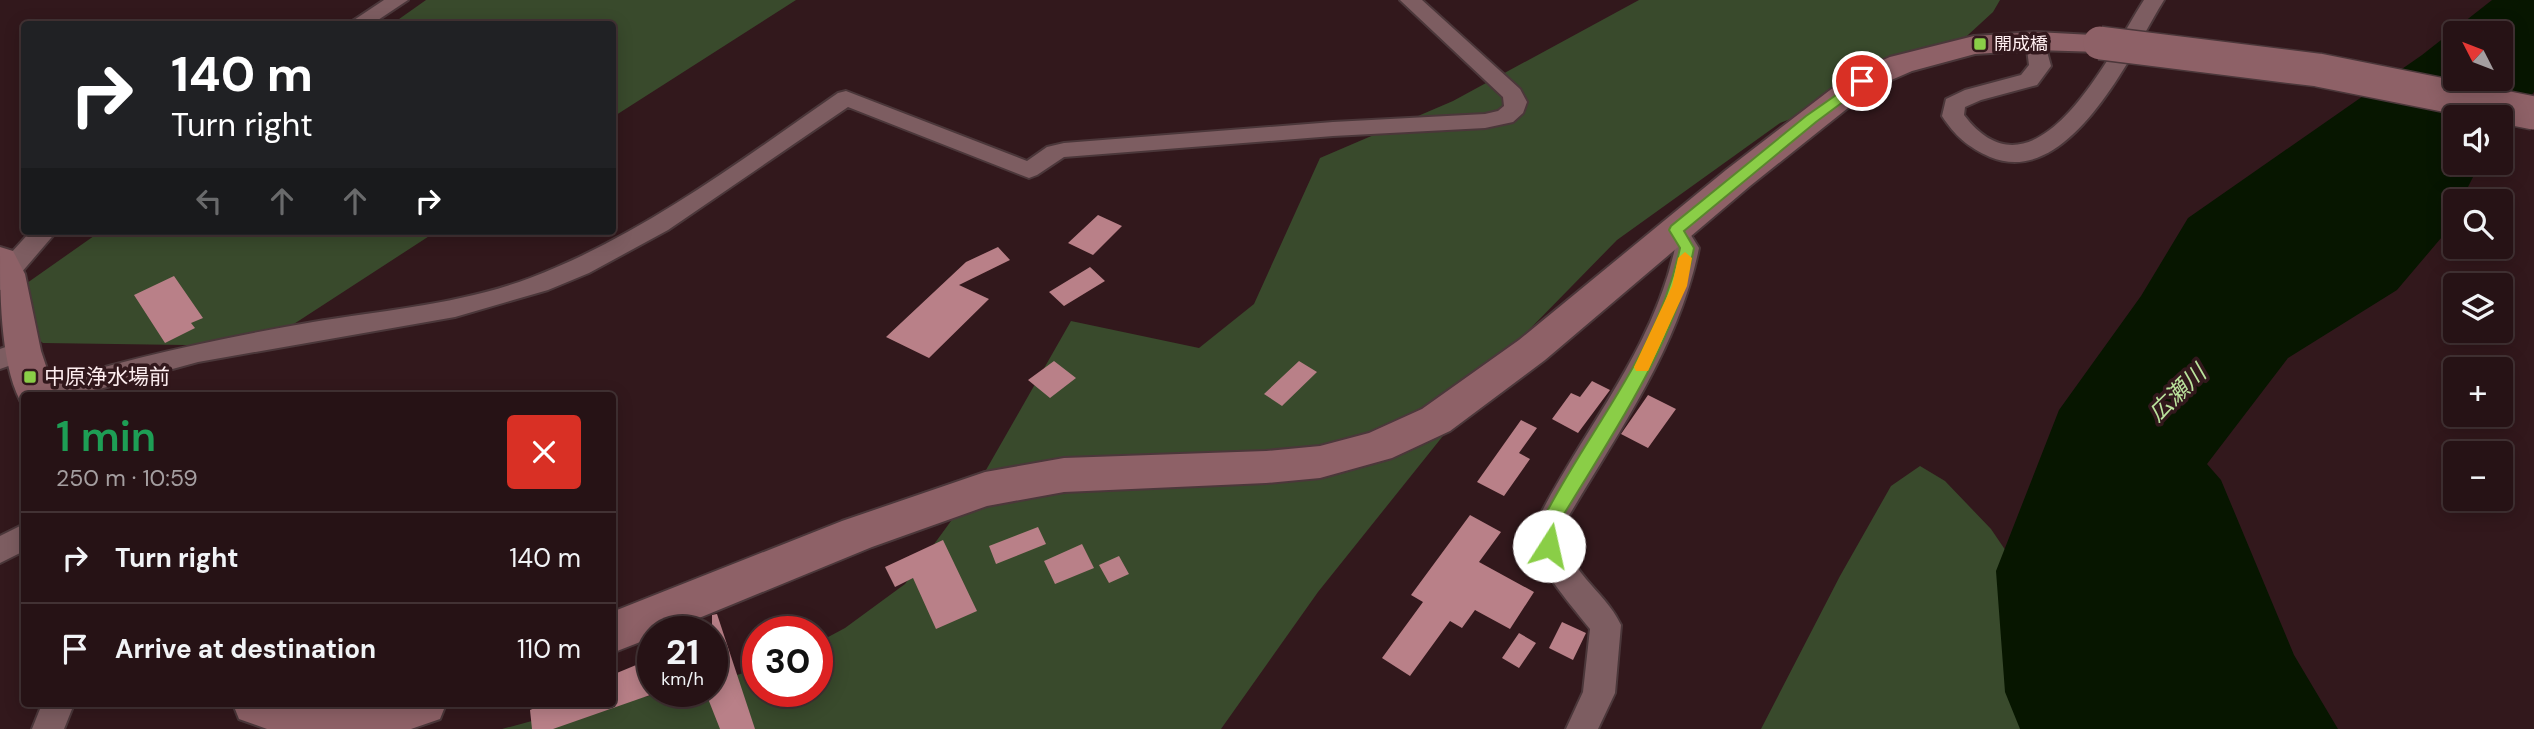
<!DOCTYPE html>
<html lang="en">
<head>
<meta charset="utf-8">
<style>
  body { margin:0; font-family:"DM Sans","Noto Sans JP",sans-serif; background:#322022; color:#f1f3f6; height:100vh; display:flex; flex-direction:column; font-size:26px; white-space:nowrap }
  * { box-sizing:border-box; margin:0 }
  p { font-size:23px; color:#a49ea0 }
  .icon { flex:none; width:38px; height:38px; fill:none; stroke:currentColor; stroke-width:2; stroke-linecap:round; stroke-linejoin:round }
  .map { position:relative; flex:1; overflow:hidden }
  .side { position:absolute; left:21px; top:392px; width:595px; height:315px; display:flex; flex-direction:column; background:#261215; border-radius:7px; box-shadow:0 4px 18px #0003,0 0 0 2px #423234 }
  .side>* { flex:none }
  .banner { position:absolute; left:21px; top:21px; width:595px; height:214px; border-radius:7px; box-shadow:0 4px 18px #0003,0 0 0 2px #423234; background:#202124; color:#fff; overflow:hidden }
  .needle { width:46px; rotate:312deg }
  .buttons { position:absolute; left:2443px; top:21px; display:grid; gap:14px }
  .buttons a { display:grid; place-items:center; width:70px; height:70px; border-radius:7px; background:#261215; box-shadow:0 4px 18px #0003,0 0 0 2px #423234; font-size:35px }
  .speed { position:absolute; left:637px; top:616px; display:flex; gap:14px; font-size:35px; font-weight:700; text-align:center }
  .speed>* { display:grid; place-content:center; width:91px; height:91px; border-radius:50%; background:#261215; box-shadow:0 4px 18px #0003,0 0 0 2px #423234; line-height:1 }
  .speed small { font-size:18px; font-weight:400 }
  .speed .limit { border:10px solid #d22; background:#fff; color:#111 }
  .pin { position:absolute; display:grid; place-items:center; width:60px; height:60px; color:#fff; margin:-30px; border:4px solid #fff; border-radius:50%; box-shadow:0 2px 7px #0007 }
  .me { position:absolute; width:77px; margin:-38px; rotate:10deg; stroke-linejoin:round; filter:drop-shadow(0 0 5px #0008) }
  .turn { display:flex; align-items:center; gap:24px; height:147px; padding:0 35px; font-size:32px }
  .turn .icon { width:91px; height:91px; stroke-width:2.5 }
  .turn b { display:block; font-size:49px; line-height:60px }
  .lanes { display:flex; align-items:center; height:66px; padding:0 35px; background:#0003; justify-content:center; gap:35px; direction:ltr }
  .lanes .off { opacity:.35 }
  .round { display:grid; place-items:center; flex:none; width:74px; height:74px; border-radius:7px; background:#322022 }
  .headline { display:flex; align-items:center; justify-content:space-between; height:119px; padding:0 35px }
  h1 { font-size:42px; font-weight:600; line-height:52px; color:#1e9e55 }
  ul { padding:0; list-style:none }
  li { display:flex; align-items:center; gap:21px; height:91px; padding:0 35px; border-top:2px solid #423234 }
  li div { flex:1 }
  li b { display:block; font-size:26px }
  li em { font-style:normal }
  .map>svg:first-child { display:block }
</style>
</head>
<body>
<div class="map">
<svg width="2534" height="729" viewBox="0 0 2534 729">
  <rect width="100%" height="100%" fill="#32181c"/>
  <!-- green -->
  <path fill="#394a2c" d="M 426,0 L 796,0 L 613,117 L 612,24 L 392,24 Z
    M 1639,0 L 2000,0 L 1993,12 L 1956,46 L 1933,53 L 1890,81 L 1780,123 L 1617,240 L 1523,336 L 1318,592 L 1221,729 L 502,729 L 576,709 L 677,691 L 712,691 L 712,682 L 758,669 L 758,691 L 817,691 L 817,643 L 845,628 L 905,584 L 978,484 L 1071,321 L 1199,348 L 1254,304 L 1320,158 L 1453,101 Z
    M 101,231 L 437,231 L 260,346 L 43,343 L 0,312 L 0,302 Z
    M 1920,466 L 1945,481 L 1991,529 L 2029,585 L 2048,729 L 1761,729 L 1840,576 L 1891,486 Z"/>
  <!-- water -->
  <path fill="#071600" fill-rule="evenodd" d="M 2492,0 L 2534,0 L 2534,92 L 2501,132 L 2501,117 L 2455,117 L 2455,163 L 2480,163 L 2461,201 L 2455,201 L 2455,213 L 2447,231 L 2397,290 L 2288,358 L 2207,464 L 2221,480 L 2294,655 L 2338,729 L 2020,729 L 2005,692 L 1996,571 L 2059,410 L 2141,296 L 2188,218 L 2422,55 ZM 2455,33 L 2501,33 L 2501,79 L 2455,79 Z"/>
  <!-- building -->
  <path fill="#b98088" d="M 1098,215 L 1122,226 L 1093,255 L 1068,243 Z
    M 998,247 L 1010,260 L 959,285 L 989,299 L 929,358 L 886,337 L 966,262 Z
    M 1090,267 L 1105,281 L 1064,306 L 1049,292 Z
    M 174,276 L 203,318 L 191,323 L 195,328 L 165,343 L 134,295 Z
    M 1054,361 L 1076,378 L 1050,398 L 1028,380 Z
    M 1299,361 L 1317,372 L 1282,406 L 1264,394 Z
    M 1592,381 L 1610,390 L 1578,433 L 1552,419 L 1571,393 L 1580,397 Z
    M 1648,395 L 1676,409 L 1648,448 L 1621,434 Z
    M 1521,420 L 1537,428 L 1519,453 L 1530,459 L 1504,496 L 1477,482 Z
    M 1470,515 L 1501,532 L 1479,562 L 1534,592 L 1510,629 L 1475,610 L 1462,628 L 1450,621 L 1410,676 L 1382,658 L 1423,602 L 1411,595 Z
    M 1038,527 L 1046,544 L 996,564 L 989,546 Z
    M 943,540 L 977,611 L 936,629 L 913,578 L 895,587 L 885,567 Z
    M 1082,544 L 1094,568 L 1055,584 L 1044,561 Z
    M 1119,556 L 1129,574 L 1109,583 L 1099,565 Z
    M 717,614 L 755,729 L 720,729 L 705,691 L 712,691 L 712,615 Z
    M 1562,622 L 1586,633 L 1573,660 L 1549,648 Z
    M 1519,633 L 1536,643 L 1519,668 L 1502,658 Z
    M 653,658 L 653,694 L 553,729 L 532,729 L 530,710 L 544,704 L 612,704 L 612,675 Z"/>
  <g fill="none" stroke-linecap="round" stroke-linejoin="round">
    <!-- street casing -->
    <g stroke="#4b373a" stroke-width="4">
      <path id="street" d="M 384,0 L 408,0 L 372,24 L 348,24 Z
        M 1400,0 L 1422,0 L 1520,89 L 1527,102 L 1523,113 L 1513,122 L 1485,128 L 1333,136 L 1064,157 L 1037,175 L 1029,178 L 848,107 L 668,230 L 589,273 L 548,290 L 455,317 L 198,362 L 74,396 L 26,396 L 30,389 C 123,359 216,339 313,322 C 385,310 461,304 530,278 C 643,235 740,161 838,93 L 846,91 L 1027,161 L 1047,147 L 1064,143 L 1333,122 L 1485,114 L 1498,111 L 1504,106 L 1503,97 Z
        M 2144,0 L 2164,0 C 2132,52 2070,190 1990,157 C 1968,147 1955,136 1942,116 L 1946,99 L 1965,90 L 2021,75 L 2029,65 L 2026,41 L 2029,37 L 2043,37 L 2051,66 L 2037,85 L 1981,100 L 1965,107 L 1964,115 C 2036,210 2110,53 2144,0 Z
        M 1676,222 L 1684,224 L 1699,248 C 1679,348 1615,437 1564,524 C 1563,572 1603,587 1621,625 L 1615,693 L 1598,729 L 1566,729 L 1583,692 L 1590,629 C 1575,610 1538,568 1534,545 C 1533,539 1535,530 1536,523 C 1582,430 1652,353 1675,248 L 1664,230 L 1668,224 Z
        M 31,231 L 57,231 L 9,287 L 0,290 L 0,265 Z
        M 22,341 L 31,344 L 35,351 L 31,358 L 0,369 L 0,349 Z
        M 24,524 L 24,551 L 0,563 L 0,536 Z
        M 42,704 L 74,704 L 64,729 L 32,729 Z"/>
    </g>
    <!-- secondary casing -->
    <g stroke="#4b373a" stroke-width="4">
      <path id="secondary" d="M 2036,32 L 2111,36 L 2115,43 L 2111,50 L 2100,52 L 2036,50 L 1975,54 L 1912,71 L 1873,88 L 1750,186 L 1545,360 L 1450,431 L 1392,458 L 1320,478 L 1266,483 L 1064,492 L 987,506 L 872,547 L 665,632 L 653,632 L 653,637 L 612,653 L 612,612 L 842,521 L 985,472 L 1064,458 L 1266,451 L 1320,446 L 1369,433 L 1422,409 L 1519,340 L 1726,170 L 1851,74 L 1890,57 L 1974,36 Z
        M 0,247 L 13,251 L 25,274 L 41,351 L 56,396 L 24,396 L 24,407 C 0,371 0,293 0,247 Z
        M 233,704 L 446,704 L 440,719 L 411,729 L 267,729 L 239,719 Z"/>
    </g>
    <!-- street -->
    <use href="#street" fill="#7d5d61" fill-rule="evenodd"/>
    <!-- secondary -->
    <use href="#secondary" fill="#8e6167" fill-rule="evenodd"/>
    <!-- secondary-bridge casing -->
    <g stroke="#4b373a" stroke-width="36" stroke-linecap="butt">
      <path id="secondary-bridge" d="M 2100,43 L 2318,70 L 2534,113"/>
    </g>
    <!-- secondary-bridge -->
    <use href="#secondary-bridge" stroke="#8e6167" stroke-width="33"/>
  </g>
  <!-- route -->
  <path fill="#8ace47" stroke="#5a862e" stroke-width="2" d="M 1862,77 L 1867,79 L 1867,84 L 1816,122 L 1684,231 L 1694,248 C 1674,348 1610,437 1558,524 L 1558,546 L 1556,551 L 1549,554 L 1543,551 L 1541,546 L 1541,523 C 1588,429 1657,356 1680,248 L 1669,230 L 1671,226 L 1806,116 Z"/>
  <!-- slow -->
  <path fill="#f59e0b" d="M 1685,252 L 1692,258 L 1687,286 L 1648,371 L 1636,371 L 1634,367 L 1672,286 L 1678,258 Z"/>
  <!-- markers -->
  <g fill="#8ace47" stroke="#32181c" stroke-width="2.5">
    <rect x="1973" y="37" width="14" height="14" rx="3.5"/>
    <rect x="23" y="370" width="14" height="14" rx="3.5"/>
  </g>
  <g text-anchor="middle" stroke-width="7" stroke-linejoin="round" paint-order="stroke">
    <!-- far-poi labels -->
    <g font-size="18" fill="#feeef0" stroke="#32181c" text-anchor="start">
      <text x="1994" y="50">開成橋</text>
    </g>
    <!-- poi labels -->
    <g font-size="21" fill="#feeef0" stroke="#32181c" text-anchor="start">
      <text x="44" y="384">中原浄水場前</text>
    </g>
    <!-- water labels -->
    <g font-size="23" font-style="italic" fill="#bbe39d" stroke="#32181c">
      <text transform="translate(2177 393) rotate(-44)" y="8">広瀬川</text>
    </g>
  </g>
</svg>
<div class="buttons">
<a><svg class="needle" viewBox="-14 -14 28 28"><path d="M0-13l5 13h-10z" fill="#e53935"/><path d="M0 13l5-13h-10z" fill="#a49ea0"/></svg></a>
<a><svg class="icon" aria-label="sound" viewBox="0 0 24 24"><path d="M4 9h4l5-4v14l-5-4H4zM17 9q2 3 0 6"/></svg></a>
<a><svg class="icon" aria-label="search" viewBox="0 0 24 24"><circle cx="10" cy="10" r="6"/><path d="M15 15l6 6"/></svg></a>
<a><svg class="icon" aria-label="layers" viewBox="0 0 24 24"><path d="M12 4l9 5-9 5-9-5zM3 14l9 5 9-5"/></svg></a>
<a>+</a>
<a>−</a>
</div>
<div class="speed"><div>21<small>km/h</small></div><div class="limit">30</div></div>
<div class="pin" style="left:1862px;top:81px;background:#d93025"><svg class="icon" aria-label="arrive" viewBox="0 0 24 24"><path d="M6 21V4h12l-3 4 3 4H6"/></svg></div>
<svg class="me" style="left:1549px;top:546px" viewBox="-20 -20 40 40"><circle r="19" fill="#fff"/><path d="M0-13L10 11 0 6-10 11z" fill="#8ace47"/></svg>
<div class="banner">
<div class="turn"><svg class="icon" aria-label="right" viewBox="0 0 24 24"><path d="M7 20v-9h11M14 6l5 5-5 5"/></svg><div><b>140 m</b>Turn right</div></div>
<div class="lanes"><svg class="icon off" aria-label="left" viewBox="0 0 24 24"><path d="M17 20v-9H6M10 6l-5 5 5 5"/></svg><svg class="icon off" aria-label="ahead" viewBox="0 0 24 24"><path d="M12 20V5M6 11l6-6 6 6"/></svg><svg class="icon off" aria-label="ahead" viewBox="0 0 24 24"><path d="M12 20V5M6 11l6-6 6 6"/></svg><svg class="icon" aria-label="right" viewBox="0 0 24 24"><path d="M7 20v-9h11M14 6l5 5-5 5"/></svg></div>
</div>
<section class="side">
<div class="headline"><div><h1>1 min</h1><p>250 m · 10:59</p></div><a class="round" style="background:#d93025;color:#fff"><svg class="icon" aria-label="close" viewBox="0 0 24 24"><path d="M6 6l12 12M18 6L6 18"/></svg></a></div>
<ul>
<li><svg class="icon" aria-label="right" viewBox="0 0 24 24"><path d="M7 20v-9h11M14 6l5 5-5 5"/></svg><div><b>Turn right</b></div><em>140 m</em></li>
<li><svg class="icon" aria-label="arrive" viewBox="0 0 24 24"><path d="M6 21V4h12l-3 4 3 4H6"/></svg><div><b>Arrive at destination</b></div><em>110 m</em></li>
</ul>
</section>
</div>
</body>
</html>
